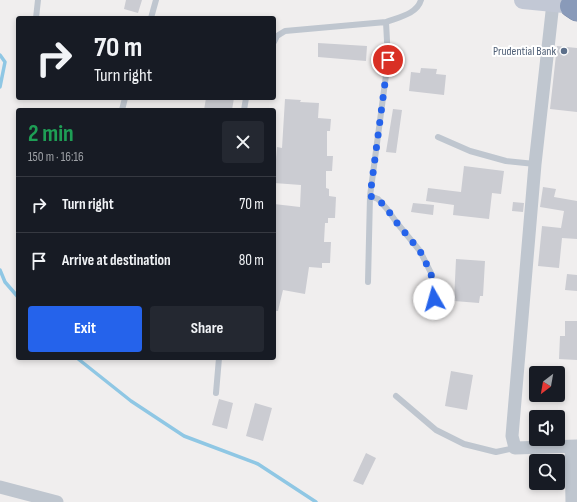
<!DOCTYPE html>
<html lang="en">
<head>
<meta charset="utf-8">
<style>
  body { margin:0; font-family:"Sofia Sans Condensed",sans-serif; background:#242831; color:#f1f3f6; height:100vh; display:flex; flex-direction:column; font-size:15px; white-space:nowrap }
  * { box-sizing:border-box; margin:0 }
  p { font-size:13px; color:#9ea1a6 }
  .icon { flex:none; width:22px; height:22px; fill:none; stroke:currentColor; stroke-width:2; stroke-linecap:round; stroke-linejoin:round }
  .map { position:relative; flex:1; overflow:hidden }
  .drawer { position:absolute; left:16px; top:108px; width:260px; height:252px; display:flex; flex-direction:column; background:#171b24; border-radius:4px; box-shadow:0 2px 6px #0003 }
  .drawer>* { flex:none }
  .top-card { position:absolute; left:16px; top:16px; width:260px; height:84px; border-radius:4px; box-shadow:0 2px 6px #0003; background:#171b24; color:#f1f3f6; overflow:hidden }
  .needle { width:26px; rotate:211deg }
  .controls { position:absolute; left:529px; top:366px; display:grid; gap:8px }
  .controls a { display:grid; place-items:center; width:36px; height:36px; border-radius:4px; background:#171b24; box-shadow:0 2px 6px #0003; font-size:20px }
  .pin { position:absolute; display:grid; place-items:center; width:34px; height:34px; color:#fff; margin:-17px; border:2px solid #fff; border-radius:50%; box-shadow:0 1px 4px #0007 }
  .me { position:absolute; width:44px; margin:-22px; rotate:353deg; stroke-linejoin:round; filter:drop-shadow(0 0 3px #0008) }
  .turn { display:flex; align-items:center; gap:14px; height:84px; padding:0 12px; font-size:18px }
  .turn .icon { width:52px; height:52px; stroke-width:2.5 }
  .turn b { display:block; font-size:28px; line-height:34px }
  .round { display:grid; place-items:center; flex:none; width:42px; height:42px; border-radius:4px; background:#242831 }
  .summary { display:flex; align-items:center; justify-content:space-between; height:68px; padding:0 12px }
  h1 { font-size:24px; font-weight:700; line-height:30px; color:#1e9e55 }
  .cta { display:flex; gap:8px; margin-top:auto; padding:8px 12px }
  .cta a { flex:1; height:46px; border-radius:4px; background:#2563eb; color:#fff; font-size:16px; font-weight:700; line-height:46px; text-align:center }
  .cta a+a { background:#242831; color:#f1f3f6 }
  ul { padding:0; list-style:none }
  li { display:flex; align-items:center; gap:12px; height:56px; padding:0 12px; border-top:1px solid #363941 }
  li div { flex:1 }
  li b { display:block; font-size:15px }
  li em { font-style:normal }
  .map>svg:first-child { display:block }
</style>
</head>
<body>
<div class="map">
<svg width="577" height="502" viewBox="0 0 577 502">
  <rect width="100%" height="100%" fill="#f0eeee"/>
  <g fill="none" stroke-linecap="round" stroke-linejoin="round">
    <!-- stream -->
    <path stroke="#8fc7e4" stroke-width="3.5" d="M 0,55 L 5,62 L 0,87
      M 0,270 L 5,282 L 18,297
      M 77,358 L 131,401 L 184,436 L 258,464 L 316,502"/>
  </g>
  <!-- building -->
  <path fill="#cbccd2" d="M 126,0 L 142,0 L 138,13 L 124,9 Z
    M 318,43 L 367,46 L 366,61 L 318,57 Z
    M 557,46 L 577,48 L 577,112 L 550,109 Z
    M 421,68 L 437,69 L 436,74 L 446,75 L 444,95 L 409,91 L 411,72 L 420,73 Z
    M 206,98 L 234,98 L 232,110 L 204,110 Z
    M 285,99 L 301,100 L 300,102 L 319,103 L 318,118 L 331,119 L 330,131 L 327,131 L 327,156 L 333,156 L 332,171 L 326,171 L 326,188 L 329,189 L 329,196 L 336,197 L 335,218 L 328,218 L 328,223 L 325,223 L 324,242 L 331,242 L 330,263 L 322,263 L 322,268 L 309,267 L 305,294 L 283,290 L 278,311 L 274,311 L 274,204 L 300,207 L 301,185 L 274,183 L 277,147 L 282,148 Z
    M 393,109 L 402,110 L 396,153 L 386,152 Z
    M 464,166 L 504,171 L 501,194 L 492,193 L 489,219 L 453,215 L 454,205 L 426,201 L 428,188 L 461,192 Z
    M 543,187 L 556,189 L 554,197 L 577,201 L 577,239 L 562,238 L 559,268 L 538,266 L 542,226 L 561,228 L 564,211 L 540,207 Z
    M 513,202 L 524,203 L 523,212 L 512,211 Z
    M 413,203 L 434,205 L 433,215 L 411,212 Z
    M 456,259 L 485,261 L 483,296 L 480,296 L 479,303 L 454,301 Z
    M 567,274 L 577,275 L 577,291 L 565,290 Z
    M 565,321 L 577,321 L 577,360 L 559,359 L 560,336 L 565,336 Z
    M 451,371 L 473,375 L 467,410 L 445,406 Z
    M 219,399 L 233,403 L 227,429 L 212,425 Z
    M 255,403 L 272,408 L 263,441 L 246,436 Z
    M 366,453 L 376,458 L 363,485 L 353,481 Z"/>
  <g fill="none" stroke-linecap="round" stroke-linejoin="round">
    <!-- highway casing -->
    <g stroke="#7485a4" stroke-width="23">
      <path id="highway" d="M 571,6 L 577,10"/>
    </g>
    <!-- lane -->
    <path stroke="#bfc6cf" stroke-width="6" d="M 36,18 L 38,0
      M 151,18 L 156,0
      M 274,42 L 277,36 L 285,31 L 386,22
      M 122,110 L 125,98
      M 244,110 L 246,98
      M 438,137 L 470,151 L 506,161 L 535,164
      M 370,196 L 378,199 L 387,209 L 397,223 L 420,251 L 431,273 L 435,299
      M 368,282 L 370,196 L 388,60 L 386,22 C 399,17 417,14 421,0
      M 216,393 L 219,358
      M 396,396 L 436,430 L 464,444 L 496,452 L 515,448"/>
    <!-- street -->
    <path stroke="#bfc6cf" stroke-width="13" d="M 553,3 L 535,164 L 512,436 L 515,448 L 577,446
      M 571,447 L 572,502
      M 0,487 L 57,502"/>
    <!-- secondary -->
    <path stroke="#c2c8d5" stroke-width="18" d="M 523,0 L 564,4 L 577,7"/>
    <!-- highway -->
    <use href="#highway" stroke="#899ab9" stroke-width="22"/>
  </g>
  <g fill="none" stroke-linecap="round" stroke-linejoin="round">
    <!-- route -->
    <path stroke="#2563eb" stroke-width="7" stroke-dasharray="0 12.6" d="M 388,60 L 370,196 L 378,199 L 387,209 L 397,223 L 420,251 L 431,273 L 434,299"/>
  </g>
  <!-- markers -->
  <circle fill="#5c6f8a" stroke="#fff" stroke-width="1.5" cx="564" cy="51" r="4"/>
  <g text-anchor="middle" stroke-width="4" stroke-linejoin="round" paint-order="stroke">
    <!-- service labels -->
    <g font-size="12" fill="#4e5e75" stroke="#fff" text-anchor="end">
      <text x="556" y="55">Prudential Bank</text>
    </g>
  </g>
</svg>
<div class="controls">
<a><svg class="needle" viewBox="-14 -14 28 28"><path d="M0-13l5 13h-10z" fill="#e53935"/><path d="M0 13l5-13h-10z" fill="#9ea1a6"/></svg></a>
<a><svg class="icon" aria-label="sound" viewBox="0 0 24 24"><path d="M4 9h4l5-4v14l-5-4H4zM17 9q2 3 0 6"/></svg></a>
<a><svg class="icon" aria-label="search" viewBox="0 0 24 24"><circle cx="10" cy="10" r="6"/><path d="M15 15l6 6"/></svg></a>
</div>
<div class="pin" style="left:388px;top:60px;background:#d93025"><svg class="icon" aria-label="arrive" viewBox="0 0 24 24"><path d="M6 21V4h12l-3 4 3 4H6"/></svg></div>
<svg class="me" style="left:434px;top:299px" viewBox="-20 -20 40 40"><circle r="19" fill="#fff"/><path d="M0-13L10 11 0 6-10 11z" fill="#2563eb"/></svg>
<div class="top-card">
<div class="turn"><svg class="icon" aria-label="right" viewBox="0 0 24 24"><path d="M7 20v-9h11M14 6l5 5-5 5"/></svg><div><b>70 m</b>Turn right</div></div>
</div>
<section class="drawer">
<div class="summary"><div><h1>2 min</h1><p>150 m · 16:16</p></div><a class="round"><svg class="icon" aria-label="close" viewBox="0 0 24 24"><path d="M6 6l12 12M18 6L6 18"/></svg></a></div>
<ul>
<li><svg class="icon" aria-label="right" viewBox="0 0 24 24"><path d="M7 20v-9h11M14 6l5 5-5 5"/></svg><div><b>Turn right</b></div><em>70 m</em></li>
<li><svg class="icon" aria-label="arrive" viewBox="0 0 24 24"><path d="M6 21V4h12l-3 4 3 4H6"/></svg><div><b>Arrive at destination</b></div><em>80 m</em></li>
</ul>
<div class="cta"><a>Exit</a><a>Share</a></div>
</section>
</div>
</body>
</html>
